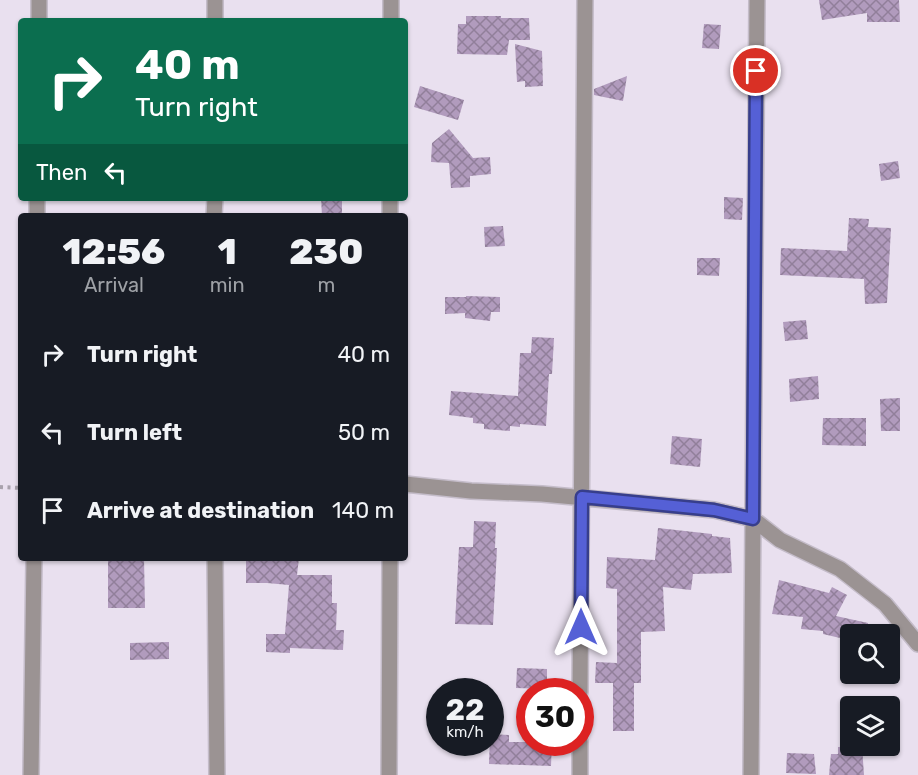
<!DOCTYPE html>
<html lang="en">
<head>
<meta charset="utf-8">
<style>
  body { margin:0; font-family:Rubik,sans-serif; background:#242831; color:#f1f3f6; height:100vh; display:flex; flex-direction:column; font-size:22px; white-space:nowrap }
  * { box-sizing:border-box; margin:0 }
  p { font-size:20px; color:#9ea1a6 }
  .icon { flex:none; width:33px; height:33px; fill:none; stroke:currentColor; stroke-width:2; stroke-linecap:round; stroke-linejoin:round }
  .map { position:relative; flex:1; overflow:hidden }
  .sheet { position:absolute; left:18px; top:213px; width:390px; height:348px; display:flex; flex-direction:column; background:#171b24; border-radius:6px; box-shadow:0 2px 4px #0004 }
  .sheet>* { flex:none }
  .hud { position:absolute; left:18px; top:18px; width:390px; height:183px; border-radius:6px; box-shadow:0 2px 4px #0004; background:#0b6e4f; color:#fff; overflow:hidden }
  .fabs { position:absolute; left:840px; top:624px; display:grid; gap:12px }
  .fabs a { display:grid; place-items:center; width:60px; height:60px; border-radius:6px; background:#171b24; box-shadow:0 2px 4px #0004; font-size:30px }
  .speed { position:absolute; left:426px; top:678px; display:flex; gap:12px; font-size:30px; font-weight:700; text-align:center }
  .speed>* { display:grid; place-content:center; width:78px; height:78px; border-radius:50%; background:#171b24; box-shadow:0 2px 4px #0004; line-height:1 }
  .speed small { font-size:15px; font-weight:400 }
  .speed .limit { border:9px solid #d22; background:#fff; color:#111 }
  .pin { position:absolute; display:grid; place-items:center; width:51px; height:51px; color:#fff; margin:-26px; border:3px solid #fff; border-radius:50%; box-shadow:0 2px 6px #0007 }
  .me { position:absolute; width:66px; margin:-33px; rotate:0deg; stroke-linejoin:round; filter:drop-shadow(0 0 4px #0008) }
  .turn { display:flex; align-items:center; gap:21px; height:126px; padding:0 18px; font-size:27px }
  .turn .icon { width:78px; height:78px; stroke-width:2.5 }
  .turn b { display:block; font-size:42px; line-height:51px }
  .then { display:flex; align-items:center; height:57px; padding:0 18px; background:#0003; gap:12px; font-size:22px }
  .eta { display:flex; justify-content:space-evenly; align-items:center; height:102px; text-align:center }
  .eta b { font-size:36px; font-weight:800; line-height:42px }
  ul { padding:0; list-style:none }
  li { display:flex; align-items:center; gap:18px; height:78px; padding:0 18px }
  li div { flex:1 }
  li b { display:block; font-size:22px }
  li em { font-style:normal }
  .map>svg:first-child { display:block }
</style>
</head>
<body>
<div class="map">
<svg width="918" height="775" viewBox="0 0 918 775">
  <defs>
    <pattern id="building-cross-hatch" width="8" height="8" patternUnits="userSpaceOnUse" patternTransform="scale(1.5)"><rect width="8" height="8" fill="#b19bbd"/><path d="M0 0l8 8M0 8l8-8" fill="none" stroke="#917f9a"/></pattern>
  </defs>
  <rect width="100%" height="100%" fill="#e9e0ef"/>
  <!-- building -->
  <path fill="url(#building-cross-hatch)" d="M 819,0 L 899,0 L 900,22 L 867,22 L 867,13 L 822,20 Z
    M 466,16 L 501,16 L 501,18 L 529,18 L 530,40 L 509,40 L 507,55 L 457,54 L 458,24 L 466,24 Z
    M 704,24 L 721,25 L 719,49 L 702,48 Z
    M 515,44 L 542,51 L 543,86 L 525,87 L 525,81 L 517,82 Z
    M 627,76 L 623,101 L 594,95 L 594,89 Z
    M 420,86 L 464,100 L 458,120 L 414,107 Z
    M 449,129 L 473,158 L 490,157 L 491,174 L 470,176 L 470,187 L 451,188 L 449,163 L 431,162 L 432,143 Z
    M 898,161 L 900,178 L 881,181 L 879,164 Z
    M 724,197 L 743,198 L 742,220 L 724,219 Z
    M 321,198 L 342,198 L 342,216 L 322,216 Z
    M 849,218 L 869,219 L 868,227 L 891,228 L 887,303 L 865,304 L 864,279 L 780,275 L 781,248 L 847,251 Z
    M 503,226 L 505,246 L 485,247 L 484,227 Z
    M 697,258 L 720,258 L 719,276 L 697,275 Z
    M 466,296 L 500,297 L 500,312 L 491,312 L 490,321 L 465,318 L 465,313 L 445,314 L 445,297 L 466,297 Z
    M 806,320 L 808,339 L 785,341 L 783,322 Z
    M 532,337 L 554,338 L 552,374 L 549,374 L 546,426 L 520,424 L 520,427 L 510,426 L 510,431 L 484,429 L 484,424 L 473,423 L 473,418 L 449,415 L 451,391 L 518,396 L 520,353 L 531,353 Z
    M 818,376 L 819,399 L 790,402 L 789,379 Z
    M 900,398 L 900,431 L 881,431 L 880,399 Z
    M 823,418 L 866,418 L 866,446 L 822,445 Z
    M 672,436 L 702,439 L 700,467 L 670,464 Z
    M 474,521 L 496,522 L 495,548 L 497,548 L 493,625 L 455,624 L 459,547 L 473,547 Z
    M 658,528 L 712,534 L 712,536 L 730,538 L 732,573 L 693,574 L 691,590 L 663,587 L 665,631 L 641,632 L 641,683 L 634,683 L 634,731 L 613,731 L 613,683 L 595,683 L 596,662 L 617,663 L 617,589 L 606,588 L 607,557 L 655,560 Z
    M 108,558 L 144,558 L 145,608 L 108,608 Z
    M 280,558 L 299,558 L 297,575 L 332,575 L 332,603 L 337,603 L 336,630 L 344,630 L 343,650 L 290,648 L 290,653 L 266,652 L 266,634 L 285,634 L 289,585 L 267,583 L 246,583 L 246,561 L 280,561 Z
    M 779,580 L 829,593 L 832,587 L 847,595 L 836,616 L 868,623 L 866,634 L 841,632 L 840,638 L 823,634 L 823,631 L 801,629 L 803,617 L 772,614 Z
    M 169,642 L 169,659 L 130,660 L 130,643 Z
    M 517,668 L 547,669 L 547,689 L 516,688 Z
    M 490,734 L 509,735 L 509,742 L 552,742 L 551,766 L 489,764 Z
    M 862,746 L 864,775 L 829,775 L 831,754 L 838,754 L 838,747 Z
    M 787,753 L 814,754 L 816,774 L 786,773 Z"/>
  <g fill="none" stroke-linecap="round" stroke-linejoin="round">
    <!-- minor casing -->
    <g stroke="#c4bcc9" stroke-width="18">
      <path id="minor" d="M 215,0 L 215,21
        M 39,21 L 39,0
        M 391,21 L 391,0
        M 37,216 L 37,198
        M 214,216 L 215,198
        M 390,216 L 390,198
        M 405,484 L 471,491 L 542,494 L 714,510 L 753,519 L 780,540 L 840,569 L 885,604 L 918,644
        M 215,558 L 217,775
        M 580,692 L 585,0
        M 31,775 L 34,558
        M 389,775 L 390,558
        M 580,775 L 580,742
        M 751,775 L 757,0"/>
    </g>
    <!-- path -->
    <path stroke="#a8a1ac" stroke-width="4" stroke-dasharray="3 4.5" stroke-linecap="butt" d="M 0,487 L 21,488"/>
    <!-- minor -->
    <use href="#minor" stroke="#9b9393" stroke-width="15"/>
  </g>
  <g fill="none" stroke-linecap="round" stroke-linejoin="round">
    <!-- route casing -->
    <g stroke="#373e8b" stroke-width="15">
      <path id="route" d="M 581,627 L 582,497 L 714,510 L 753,519 L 756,71"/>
    </g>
    <!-- route -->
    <use href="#route" stroke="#5560d6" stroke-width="10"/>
  </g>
</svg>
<div class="fabs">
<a><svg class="icon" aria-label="search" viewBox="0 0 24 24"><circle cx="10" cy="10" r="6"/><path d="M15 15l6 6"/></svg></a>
<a><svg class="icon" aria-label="layers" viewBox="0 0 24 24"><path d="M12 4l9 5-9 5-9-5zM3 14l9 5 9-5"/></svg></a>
</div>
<div class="speed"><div>22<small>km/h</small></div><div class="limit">30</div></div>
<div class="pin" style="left:756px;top:71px;background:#d93025"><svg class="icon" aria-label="arrive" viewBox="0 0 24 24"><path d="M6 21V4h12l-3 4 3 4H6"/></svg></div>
<svg class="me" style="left:581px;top:627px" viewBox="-20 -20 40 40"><path d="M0-17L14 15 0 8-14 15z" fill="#5560d6" stroke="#fff" stroke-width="4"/></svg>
<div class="hud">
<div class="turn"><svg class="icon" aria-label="right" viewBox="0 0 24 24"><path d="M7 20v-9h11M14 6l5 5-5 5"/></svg><div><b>40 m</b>Turn right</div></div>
<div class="then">Then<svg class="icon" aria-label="left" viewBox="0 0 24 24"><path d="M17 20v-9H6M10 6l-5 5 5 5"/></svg></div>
</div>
<section class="sheet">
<div class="eta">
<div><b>12:56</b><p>Arrival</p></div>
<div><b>1</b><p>min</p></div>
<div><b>230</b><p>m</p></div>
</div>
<ul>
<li><svg class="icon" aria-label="right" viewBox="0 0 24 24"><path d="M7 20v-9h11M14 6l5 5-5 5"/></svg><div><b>Turn right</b></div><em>40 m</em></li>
<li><svg class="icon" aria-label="left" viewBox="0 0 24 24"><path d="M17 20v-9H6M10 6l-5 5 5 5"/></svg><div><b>Turn left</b></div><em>50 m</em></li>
<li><svg class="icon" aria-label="arrive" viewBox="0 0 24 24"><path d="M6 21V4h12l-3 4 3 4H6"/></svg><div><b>Arrive at destination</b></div><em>140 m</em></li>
</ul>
</section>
</div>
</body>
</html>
